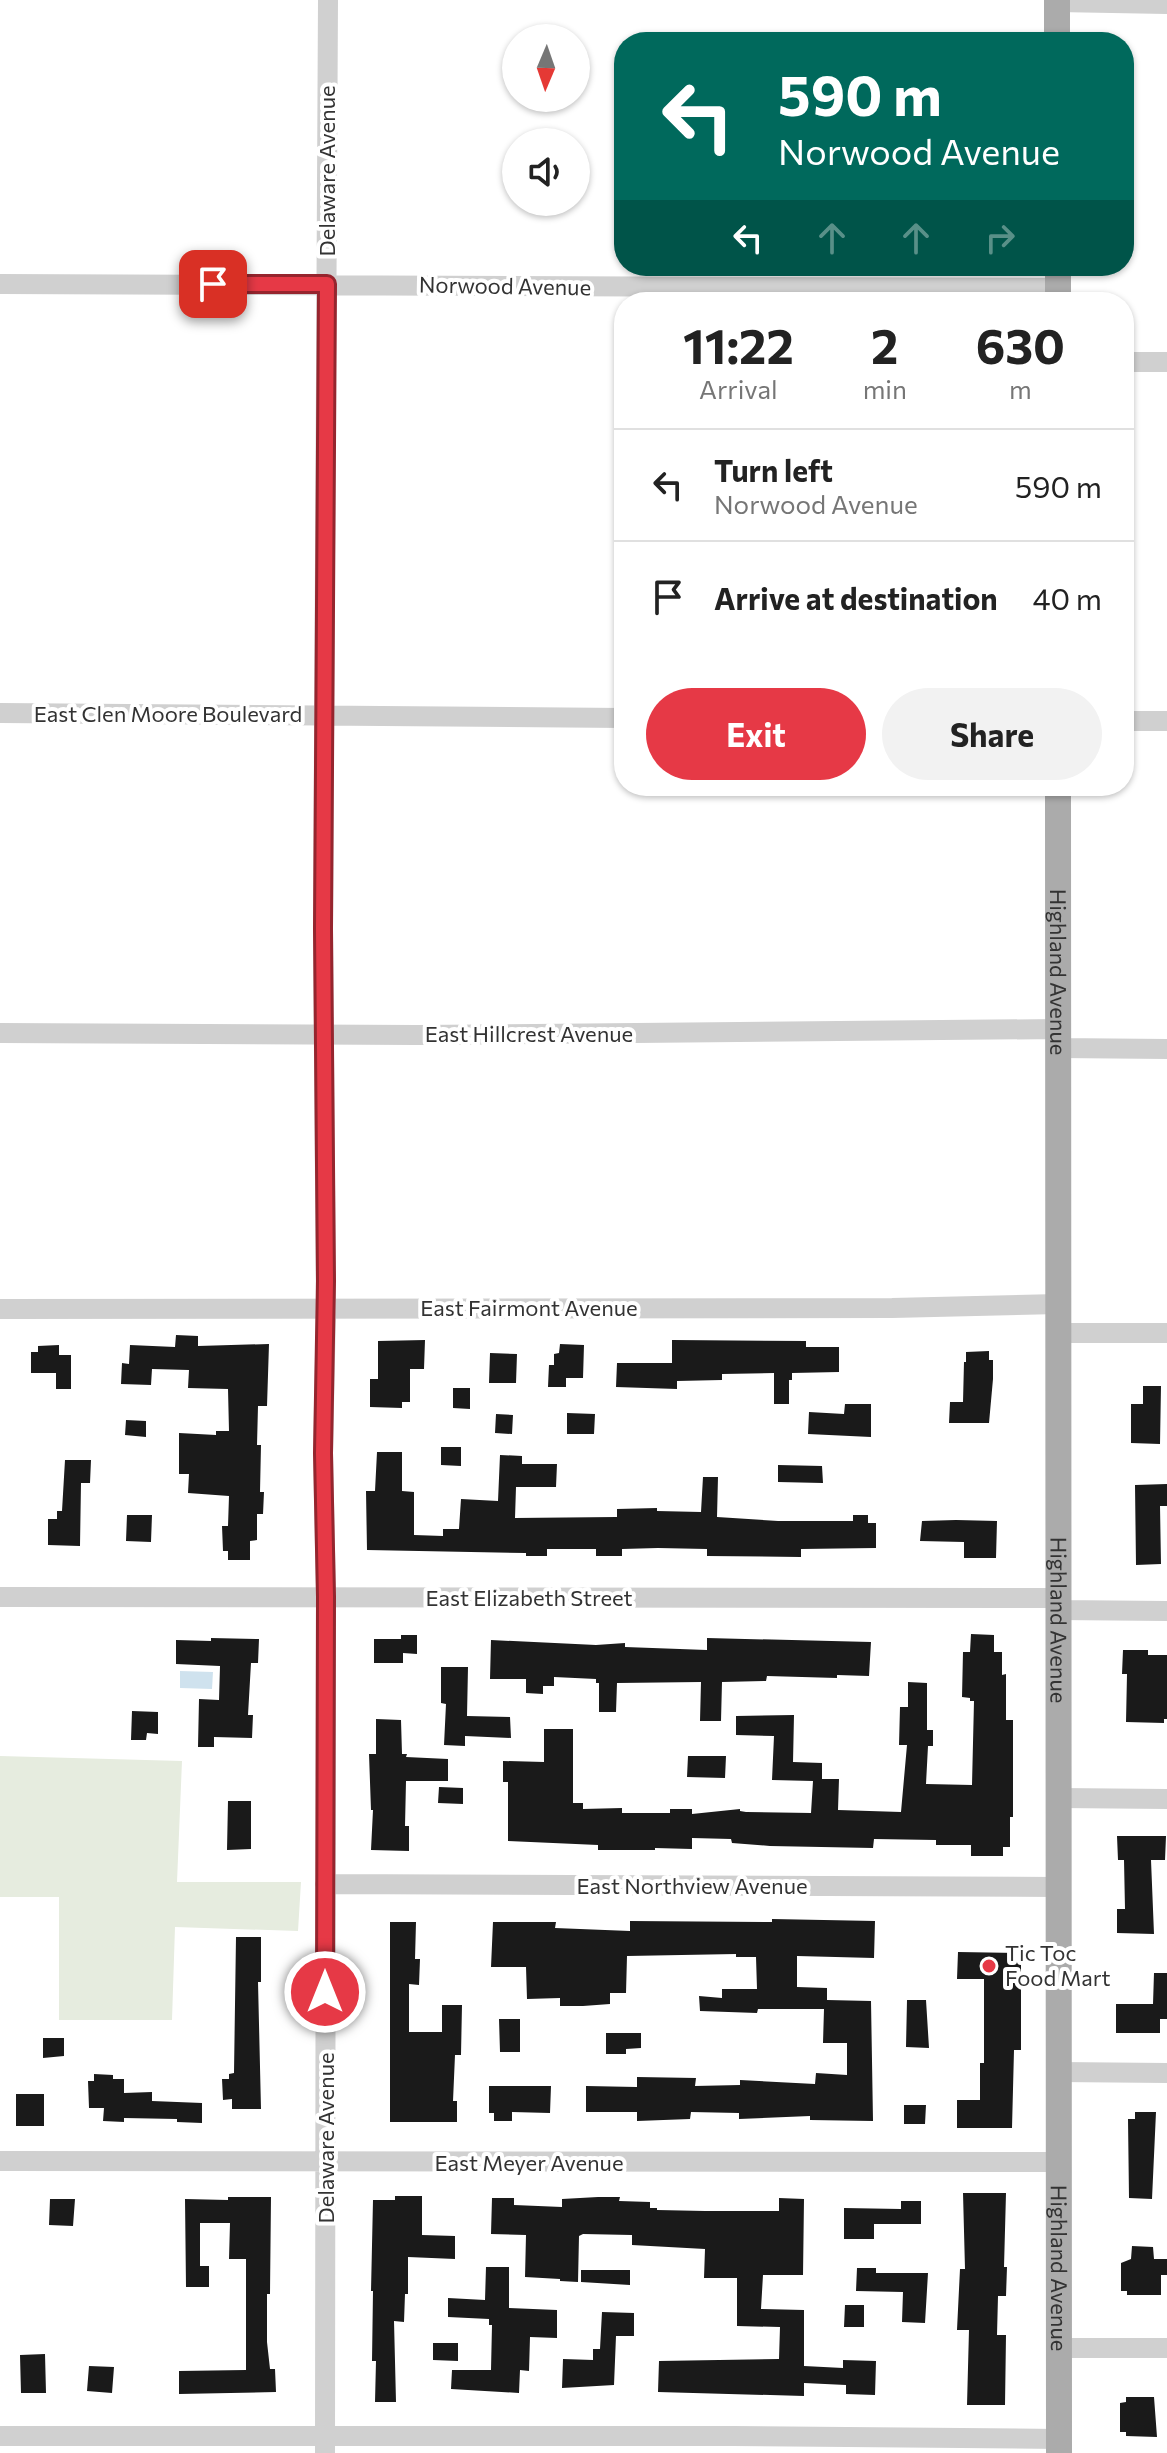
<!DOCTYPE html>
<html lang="en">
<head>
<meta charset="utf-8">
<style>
  body { margin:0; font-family:Commissioner,sans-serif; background:#f2f2f2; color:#222; height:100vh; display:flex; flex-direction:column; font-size:30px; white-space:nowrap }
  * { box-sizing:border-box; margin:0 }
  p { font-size:26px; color:#767676 }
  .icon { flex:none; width:44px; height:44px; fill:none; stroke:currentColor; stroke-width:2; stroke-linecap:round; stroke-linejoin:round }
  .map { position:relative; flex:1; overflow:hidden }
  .details { position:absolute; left:614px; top:292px; width:520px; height:504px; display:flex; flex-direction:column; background:#fff; border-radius:32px; box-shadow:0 2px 6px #0004 }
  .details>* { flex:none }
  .hud { position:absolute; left:614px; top:32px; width:520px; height:244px; border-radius:32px; box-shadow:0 2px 6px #0004; background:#00695c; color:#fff; overflow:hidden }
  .needle { width:52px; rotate:182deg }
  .buttons { position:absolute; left:502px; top:24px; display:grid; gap:16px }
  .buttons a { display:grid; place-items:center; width:88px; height:88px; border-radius:50%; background:#fff; box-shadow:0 2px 6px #0004; font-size:40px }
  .pin { position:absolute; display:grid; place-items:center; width:68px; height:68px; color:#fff; margin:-34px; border-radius:16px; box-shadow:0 4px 12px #0006 }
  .me { position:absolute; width:88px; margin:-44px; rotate:0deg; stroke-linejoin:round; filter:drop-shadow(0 0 6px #0008) }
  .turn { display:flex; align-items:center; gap:28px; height:168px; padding:0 32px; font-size:36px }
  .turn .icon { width:104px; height:104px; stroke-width:2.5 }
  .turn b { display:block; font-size:56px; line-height:68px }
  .lanes { display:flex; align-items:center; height:76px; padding:0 32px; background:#0003; justify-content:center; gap:40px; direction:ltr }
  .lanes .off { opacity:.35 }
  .eta { display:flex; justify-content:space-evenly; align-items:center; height:136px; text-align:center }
  .eta b { font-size:48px; font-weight:700; line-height:56px }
  .action { display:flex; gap:16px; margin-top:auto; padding:16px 32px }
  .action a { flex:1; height:92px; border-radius:48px; background:#e63946; color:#fff; font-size:32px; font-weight:700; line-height:92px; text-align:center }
  .action a+a { background:#f2f2f2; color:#222 }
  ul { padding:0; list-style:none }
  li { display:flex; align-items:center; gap:24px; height:112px; padding:0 32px; border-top:2px solid #e0e0e0 }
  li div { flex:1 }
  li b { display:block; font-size:30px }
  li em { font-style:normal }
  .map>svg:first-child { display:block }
</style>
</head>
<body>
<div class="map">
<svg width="1167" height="2453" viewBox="0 0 1167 2453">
  <rect width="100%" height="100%" fill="#fff"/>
  <!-- green -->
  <path fill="#e6ecdf" d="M 0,1756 L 182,1761 L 177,1882 L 301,1882 L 298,1931 L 175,1927 L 172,2020 L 59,2020 L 59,1897 L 0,1897 Z"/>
  <!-- water -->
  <path fill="#cfe2ee" d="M 180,1671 L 213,1672 L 212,1689 L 180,1688 Z"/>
  <!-- building -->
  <path fill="#1a1a1a" d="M 176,1335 L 198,1336 L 198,1346 L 269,1344 L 267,1406 L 258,1406 L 257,1445 L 261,1445 L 260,1492 L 264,1492 L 263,1514 L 257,1514 L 257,1540 L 250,1541 L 250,1560 L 228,1560 L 228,1551 L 223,1551 L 222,1526 L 228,1526 L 229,1496 L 188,1493 L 189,1474 L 179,1474 L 179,1433 L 216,1435 L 216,1431 L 229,1431 L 228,1389 L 188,1388 L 189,1370 L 152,1369 L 151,1385 L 121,1384 L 122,1363 L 129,1364 L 130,1345 L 175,1347 Z
    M 425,1340 L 424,1369 L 410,1369 L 410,1402 L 402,1402 L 402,1408 L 370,1407 L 370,1379 L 378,1379 L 378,1341 Z
    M 672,1340 L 806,1341 L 806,1347 L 839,1347 L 839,1372 L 792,1373 L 792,1380 L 789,1380 L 789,1404 L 774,1404 L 774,1373 L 722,1374 L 722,1380 L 677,1381 L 677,1389 L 616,1387 L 617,1363 L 672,1363 Z
    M 560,1344 L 584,1345 L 583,1378 L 566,1378 L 566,1387 L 548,1387 L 549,1365 L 554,1365 L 554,1354 L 559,1353 Z
    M 59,1345 L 59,1355 L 71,1355 L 71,1389 L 56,1389 L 56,1373 L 31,1373 L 31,1352 L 38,1352 L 38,1346 Z
    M 989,1351 L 989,1360 L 993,1360 L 993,1379 L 989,1423 L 949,1423 L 950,1402 L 963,1402 L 964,1362 L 966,1362 L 966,1352 Z
    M 490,1353 L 517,1354 L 516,1383 L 489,1383 Z
    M 1143,1386 L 1161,1386 L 1160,1444 L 1131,1443 L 1131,1404 L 1143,1404 Z
    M 453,1388 L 470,1388 L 470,1409 L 453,1408 Z
    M 845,1404 L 871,1404 L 871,1437 L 808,1434 L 809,1412 L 844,1414 Z
    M 567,1413 L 595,1414 L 594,1434 L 567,1434 Z
    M 496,1414 L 513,1415 L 512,1434 L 495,1433 Z
    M 126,1420 L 146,1421 L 146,1437 L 125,1435 Z
    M 441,1447 L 461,1447 L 461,1466 L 441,1465 Z
    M 377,1452 L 402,1452 L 402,1491 L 414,1492 L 414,1535 L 443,1536 L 443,1529 L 459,1529 L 461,1499 L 498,1501 L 500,1455 L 522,1456 L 522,1464 L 557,1464 L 556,1487 L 516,1487 L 515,1518 L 617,1517 L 617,1509 L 657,1508 L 657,1511 L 701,1512 L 703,1477 L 718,1477 L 717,1517 L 778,1521 L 853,1521 L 853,1515 L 868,1515 L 868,1523 L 876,1523 L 876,1548 L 801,1549 L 801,1557 L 707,1556 L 707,1549 L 658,1548 L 622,1549 L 622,1556 L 596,1556 L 596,1549 L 547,1549 L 547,1556 L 526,1556 L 526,1553 L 367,1550 L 366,1491 L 375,1491 Z
    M 65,1460 L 91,1460 L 90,1483 L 81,1483 L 80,1546 L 48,1545 L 48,1519 L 57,1519 L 57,1511 L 62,1511 Z
    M 778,1465 L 822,1466 L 823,1483 L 778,1482 Z
    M 1167,1484 L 1167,1506 L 1160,1506 L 1161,1564 L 1136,1565 L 1135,1485 Z
    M 127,1515 L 152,1515 L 151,1542 L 126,1541 Z
    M 956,1520 L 997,1521 L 996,1558 L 964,1558 L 964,1542 L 920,1541 L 922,1521 Z
    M 971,1634 L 994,1635 L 994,1652 L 1002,1652 L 1002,1675 L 1006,1674 L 1006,1720 L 1013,1720 L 1013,1817 L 1010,1817 L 1010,1847 L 1003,1847 L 1003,1856 L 971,1856 L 971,1845 L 936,1845 L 936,1840 L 874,1839 L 873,1848 L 770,1846 L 732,1843 L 731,1839 L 692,1838 L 692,1849 L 655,1848 L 655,1850 L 598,1850 L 598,1845 L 508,1841 L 508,1782 L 503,1782 L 503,1761 L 544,1762 L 544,1729 L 573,1729 L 573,1803 L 583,1803 L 583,1809 L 622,1808 L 622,1813 L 670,1813 L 670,1809 L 692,1809 L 692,1814 L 740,1809 L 740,1811 L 746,1812 L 811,1813 L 813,1781 L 772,1780 L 774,1736 L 736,1735 L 736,1716 L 794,1715 L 793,1762 L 822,1763 L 822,1779 L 839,1779 L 838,1810 L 901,1812 L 907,1745 L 899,1745 L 900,1707 L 908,1707 L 908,1682 L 927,1683 L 927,1730 L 933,1730 L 933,1746 L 928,1746 L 926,1784 L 972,1785 L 974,1701 L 970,1701 L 970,1698 L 962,1697 L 963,1652 L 970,1652 Z
    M 401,1635 L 417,1635 L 417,1654 L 403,1653 L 403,1663 L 374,1663 L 374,1639 L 401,1639 Z
    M 211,1638 L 259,1639 L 258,1663 L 251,1663 L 248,1715 L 253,1715 L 252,1738 L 214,1737 L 214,1747 L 198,1747 L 199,1699 L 219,1700 L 220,1666 L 176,1664 L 176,1640 L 211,1641 Z
    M 707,1638 L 871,1642 L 869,1676 L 837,1675 L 837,1678 L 767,1676 L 766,1681 L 722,1682 L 721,1721 L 700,1721 L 701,1682 L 617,1683 L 616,1712 L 599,1712 L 599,1683 L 596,1683 L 596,1679 L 554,1677 L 554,1686 L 543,1686 L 543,1694 L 526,1693 L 526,1679 L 490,1679 L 491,1640 L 596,1645 L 625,1643 L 625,1647 L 707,1650 Z
    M 1123,1650 L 1148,1650 L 1148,1655 L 1167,1655 L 1167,1719 L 1164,1719 L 1164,1723 L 1126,1722 L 1127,1674 L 1122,1674 Z
    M 441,1667 L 468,1667 L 467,1716 L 510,1717 L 511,1738 L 465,1736 L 465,1746 L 444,1745 L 446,1704 L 441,1703 Z
    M 132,1711 L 158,1712 L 158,1734 L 147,1733 L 146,1740 L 131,1740 Z
    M 376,1719 L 401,1720 L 402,1754 L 407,1754 L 406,1757 L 448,1759 L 448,1781 L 406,1781 L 405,1826 L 409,1826 L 409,1851 L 371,1850 L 373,1810 L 371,1810 L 369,1754 L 376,1754 Z
    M 688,1756 L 726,1756 L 725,1778 L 687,1777 Z
    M 439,1787 L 463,1788 L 463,1804 L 438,1803 Z
    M 228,1801 L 251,1801 L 251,1849 L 227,1850 Z
    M 1117,1836 L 1166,1836 L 1165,1860 L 1151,1860 L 1154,1934 L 1117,1933 L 1117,1909 L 1125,1909 L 1124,1860 L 1118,1860 Z
    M 772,1919 L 875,1921 L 874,1958 L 797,1956 L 797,1987 L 827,1988 L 827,2000 L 871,2001 L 873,2121 L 810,2120 L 810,2116 L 739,2119 L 739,2113 L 691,2112 L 690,2119 L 637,2121 L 637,2112 L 586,2112 L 586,2086 L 637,2087 L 637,2077 L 696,2078 L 695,2086 L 740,2085 L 740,2080 L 815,2084 L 816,2073 L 847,2075 L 847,2043 L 823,2043 L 824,2009 L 758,2009 L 757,2013 L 700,2011 L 699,1996 L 722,1998 L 722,1989 L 757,1989 L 756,1957 L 736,1957 L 736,1954 L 627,1956 L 626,1993 L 610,1993 L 610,2004 L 583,2006 L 560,2006 L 560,1998 L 527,1999 L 526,1967 L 491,1967 L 493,1922 L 556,1922 L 555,1928 L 630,1931 L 630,1921 L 772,1922 Z
    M 390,1922 L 416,1922 L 415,1959 L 420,1959 L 419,1985 L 409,1984 L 409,2032 L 442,2032 L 442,2005 L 462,2005 L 461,2055 L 455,2055 L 453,2101 L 457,2101 L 457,2122 L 390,2122 Z
    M 236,1937 L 261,1937 L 261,1982 L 258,1982 L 261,2109 L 232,2109 L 232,2099 L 223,2100 L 222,2079 L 229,2079 L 229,2074 L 234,2073 Z
    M 958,1952 L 1021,1953 L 1021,2050 L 1014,2050 L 1012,2128 L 957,2128 L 957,2100 L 980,2100 L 980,2063 L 984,2063 L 984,1979 L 957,1979 Z
    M 1154,1973 L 1167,1973 L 1167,2019 L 1160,2019 L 1160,2033 L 1116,2033 L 1116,2004 L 1153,2004 Z
    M 907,2000 L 926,2000 L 929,2048 L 906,2047 Z
    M 499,2019 L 520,2019 L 520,2052 L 500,2052 Z
    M 606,2033 L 641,2033 L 641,2048 L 626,2049 L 626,2054 L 606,2054 Z
    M 43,2038 L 64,2038 L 64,2056 L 43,2058 Z
    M 94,2074 L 113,2075 L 113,2079 L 124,2079 L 124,2093 L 152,2092 L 152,2101 L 202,2103 L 202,2123 L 177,2122 L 177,2119 L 124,2118 L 124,2122 L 103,2121 L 104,2108 L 89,2108 L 88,2081 L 94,2081 Z
    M 489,2086 L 551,2086 L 550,2113 L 512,2112 L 512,2121 L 494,2121 L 494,2113 L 489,2113 Z
    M 16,2094 L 44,2094 L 44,2126 L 16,2126 Z
    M 904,2105 L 926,2105 L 925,2124 L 904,2124 Z
    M 1135,2112 L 1156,2112 L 1152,2199 L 1129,2198 L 1128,2119 L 1135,2119 Z
    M 963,2193 L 1006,2193 L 1004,2267 L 1007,2267 L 1006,2296 L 998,2296 L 997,2335 L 1006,2335 L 1005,2405 L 967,2405 L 969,2330 L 957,2330 L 960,2269 L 965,2269 Z
    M 395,2196 L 422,2196 L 422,2235 L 455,2236 L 455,2259 L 408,2257 L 408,2294 L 405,2294 L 404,2322 L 394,2321 L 396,2402 L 375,2402 L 376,2361 L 372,2361 L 373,2291 L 371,2291 L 373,2200 L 395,2200 Z
    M 228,2197 L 271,2197 L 270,2294 L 267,2294 L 267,2342 L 270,2369 L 275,2369 L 276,2392 L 179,2394 L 179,2371 L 246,2370 L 246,2259 L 229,2259 L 230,2223 L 200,2223 L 200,2266 L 209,2266 L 209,2287 L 186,2287 L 185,2199 L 228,2200 Z
    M 598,2197 L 620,2197 L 619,2201 L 650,2202 L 650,2208 L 657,2208 L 657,2210 L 705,2211 L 779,2211 L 779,2198 L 804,2199 L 803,2275 L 763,2275 L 761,2309 L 804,2310 L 804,2366 L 843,2368 L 843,2360 L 876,2361 L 875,2395 L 846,2394 L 846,2385 L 804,2383 L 804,2396 L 658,2392 L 659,2361 L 779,2359 L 780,2327 L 737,2326 L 737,2278 L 704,2278 L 705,2249 L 632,2245 L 632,2235 L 583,2234 L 579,2236 L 578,2282 L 560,2281 L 560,2279 L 525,2277 L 526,2235 L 491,2234 L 492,2198 L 514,2198 L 514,2205 L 562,2207 L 562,2199 Z
    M 50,2199 L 75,2199 L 73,2226 L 49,2225 Z
    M 901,2201 L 921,2201 L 921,2224 L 874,2224 L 874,2239 L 844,2239 L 844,2208 L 901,2209 Z
    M 1132,2246 L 1153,2247 L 1154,2259 L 1167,2259 L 1167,2275 L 1161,2275 L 1161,2295 L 1127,2295 L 1127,2291 L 1121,2291 L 1121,2263 L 1131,2259 Z
    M 486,2267 L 509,2267 L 509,2308 L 557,2310 L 557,2338 L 530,2337 L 529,2371 L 520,2370 L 519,2393 L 451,2389 L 452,2370 L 491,2370 L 492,2325 L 489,2325 L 489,2319 L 448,2317 L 448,2298 L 485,2300 Z
    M 857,2268 L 876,2268 L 876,2273 L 928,2273 L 925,2323 L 902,2322 L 903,2292 L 856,2291 Z
    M 581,2270 L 630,2270 L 630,2285 L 581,2282 Z
    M 845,2305 L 864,2305 L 864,2327 L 844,2327 Z
    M 602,2312 L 634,2313 L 634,2336 L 616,2336 L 614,2385 L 562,2388 L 563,2359 L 593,2360 L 593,2349 L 600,2349 Z
    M 433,2343 L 458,2343 L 458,2361 L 433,2360 Z
    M 45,2354 L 46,2393 L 21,2393 L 20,2355 Z
    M 89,2366 L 114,2367 L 112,2393 L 87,2391 Z
    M 1126,2397 L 1154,2397 L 1157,2437 L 1126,2436 L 1126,2432 L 1120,2432 L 1120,2403 L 1126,2402 Z"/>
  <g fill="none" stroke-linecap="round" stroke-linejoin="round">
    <!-- minor -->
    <path stroke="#d0d0d0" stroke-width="20" d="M 1057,2 L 1167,4
      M 0,284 L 1058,288
      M 1124,362 L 1167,362
      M 0,713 L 624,718
      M 1124,721 L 1167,721
      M 0,1033 L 417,1035 L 1058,1029
      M 1058,1048 L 1167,1049
      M 0,1309 L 892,1308 L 1058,1304
      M 1058,1333 L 1167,1333
      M 0,1597 L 1058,1598
      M 1058,1610 L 1167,1611
      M 1059,1798 L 1167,1799
      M 325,1884 L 1059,1887
      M 1058,2072 L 1167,2073
      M 0,2161 L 1058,2162
      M 1058,2348 L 1167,2348
      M 0,2436 L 733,2436 L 1059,2439
      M 325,2453 L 326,1597 L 323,1453 L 326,1310 L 323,929 L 328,0"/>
    <!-- major -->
    <g stroke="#ababab" stroke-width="26">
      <path d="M 1057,0 L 1057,42"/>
      <path d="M 1058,266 L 1058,302"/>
      <path id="s1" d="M 1058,786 L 1059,2453"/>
    </g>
  </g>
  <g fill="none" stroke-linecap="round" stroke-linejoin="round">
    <!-- route casing -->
    <g stroke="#96252e" stroke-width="20">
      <path id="route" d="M 213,284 L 327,284 L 323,929 L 326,1281 L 323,1453 L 326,1597 L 325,1992"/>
    </g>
    <!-- route -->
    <use href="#route" stroke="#e63946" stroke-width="14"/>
  </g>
  <!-- markers -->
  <circle fill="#e63946" stroke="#fff" stroke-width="3" cx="989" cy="1966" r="8"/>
  <g text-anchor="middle" stroke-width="8" stroke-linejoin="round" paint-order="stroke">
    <!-- street labels -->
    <g font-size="22" fill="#333" stroke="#fff">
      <text transform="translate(327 171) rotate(-90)" y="8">Delaware Avenue</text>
      <text transform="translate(505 286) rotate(1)" y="8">Norwood Avenue</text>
      <text x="168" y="722">East Clen Moore Boulevard</text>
      <text dy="8" stroke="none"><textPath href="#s1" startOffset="186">Highland Avenue</textPath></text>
      <text x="529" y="1042">East Hillcrest Avenue</text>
      <text x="529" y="1316">East Fairmont Avenue</text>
      <text x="529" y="1606">East Elizabeth Street</text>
      <text dy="8" stroke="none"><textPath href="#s1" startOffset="834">Highland Avenue</textPath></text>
      <text x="692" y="1894">East Northview Avenue</text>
      <text transform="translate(326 2138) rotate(-90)" y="8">Delaware Avenue</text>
      <text x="529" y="2171">East Meyer Avenue</text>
      <text dy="8" stroke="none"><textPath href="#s1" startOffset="1482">Highland Avenue</textPath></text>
    </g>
    <!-- poi labels -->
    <g font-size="22" fill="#333" stroke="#fff" text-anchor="start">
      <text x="1005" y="1961">Tic Toc<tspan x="1005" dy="25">Food Mart</tspan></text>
    </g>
  </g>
</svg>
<div class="buttons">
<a><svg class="needle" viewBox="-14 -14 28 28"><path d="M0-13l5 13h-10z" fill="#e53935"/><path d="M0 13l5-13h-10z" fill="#767676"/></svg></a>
<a><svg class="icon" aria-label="sound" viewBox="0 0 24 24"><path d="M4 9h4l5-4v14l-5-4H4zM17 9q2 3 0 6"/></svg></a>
</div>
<div class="pin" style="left:213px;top:284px;background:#d93025"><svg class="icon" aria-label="arrive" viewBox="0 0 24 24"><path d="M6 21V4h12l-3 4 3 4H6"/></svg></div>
<svg class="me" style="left:325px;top:1992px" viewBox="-20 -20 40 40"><circle r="17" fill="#e63946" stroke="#fff" stroke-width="3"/><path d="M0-11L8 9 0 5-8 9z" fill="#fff"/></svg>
<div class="hud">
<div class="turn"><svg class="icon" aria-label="left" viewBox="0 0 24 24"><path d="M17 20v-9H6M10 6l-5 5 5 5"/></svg><div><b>590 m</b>Norwood Avenue</div></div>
<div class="lanes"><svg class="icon" aria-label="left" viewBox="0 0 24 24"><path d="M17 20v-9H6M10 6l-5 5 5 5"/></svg><svg class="icon off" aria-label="ahead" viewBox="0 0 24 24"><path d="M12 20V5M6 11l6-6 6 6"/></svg><svg class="icon off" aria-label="ahead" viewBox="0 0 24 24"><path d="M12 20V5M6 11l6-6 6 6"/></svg><svg class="icon off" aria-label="right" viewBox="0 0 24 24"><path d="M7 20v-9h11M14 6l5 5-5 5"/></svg></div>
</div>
<section class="details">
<div class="eta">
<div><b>11:22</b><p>Arrival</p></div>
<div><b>2</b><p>min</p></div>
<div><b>630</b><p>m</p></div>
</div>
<ul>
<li><svg class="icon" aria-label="left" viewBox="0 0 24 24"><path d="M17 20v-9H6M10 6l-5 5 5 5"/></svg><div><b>Turn left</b><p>Norwood Avenue</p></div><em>590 m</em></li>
<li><svg class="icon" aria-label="arrive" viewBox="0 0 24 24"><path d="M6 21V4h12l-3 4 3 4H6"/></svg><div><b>Arrive at destination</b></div><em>40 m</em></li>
</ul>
<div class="action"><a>Exit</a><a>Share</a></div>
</section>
</div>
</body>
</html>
